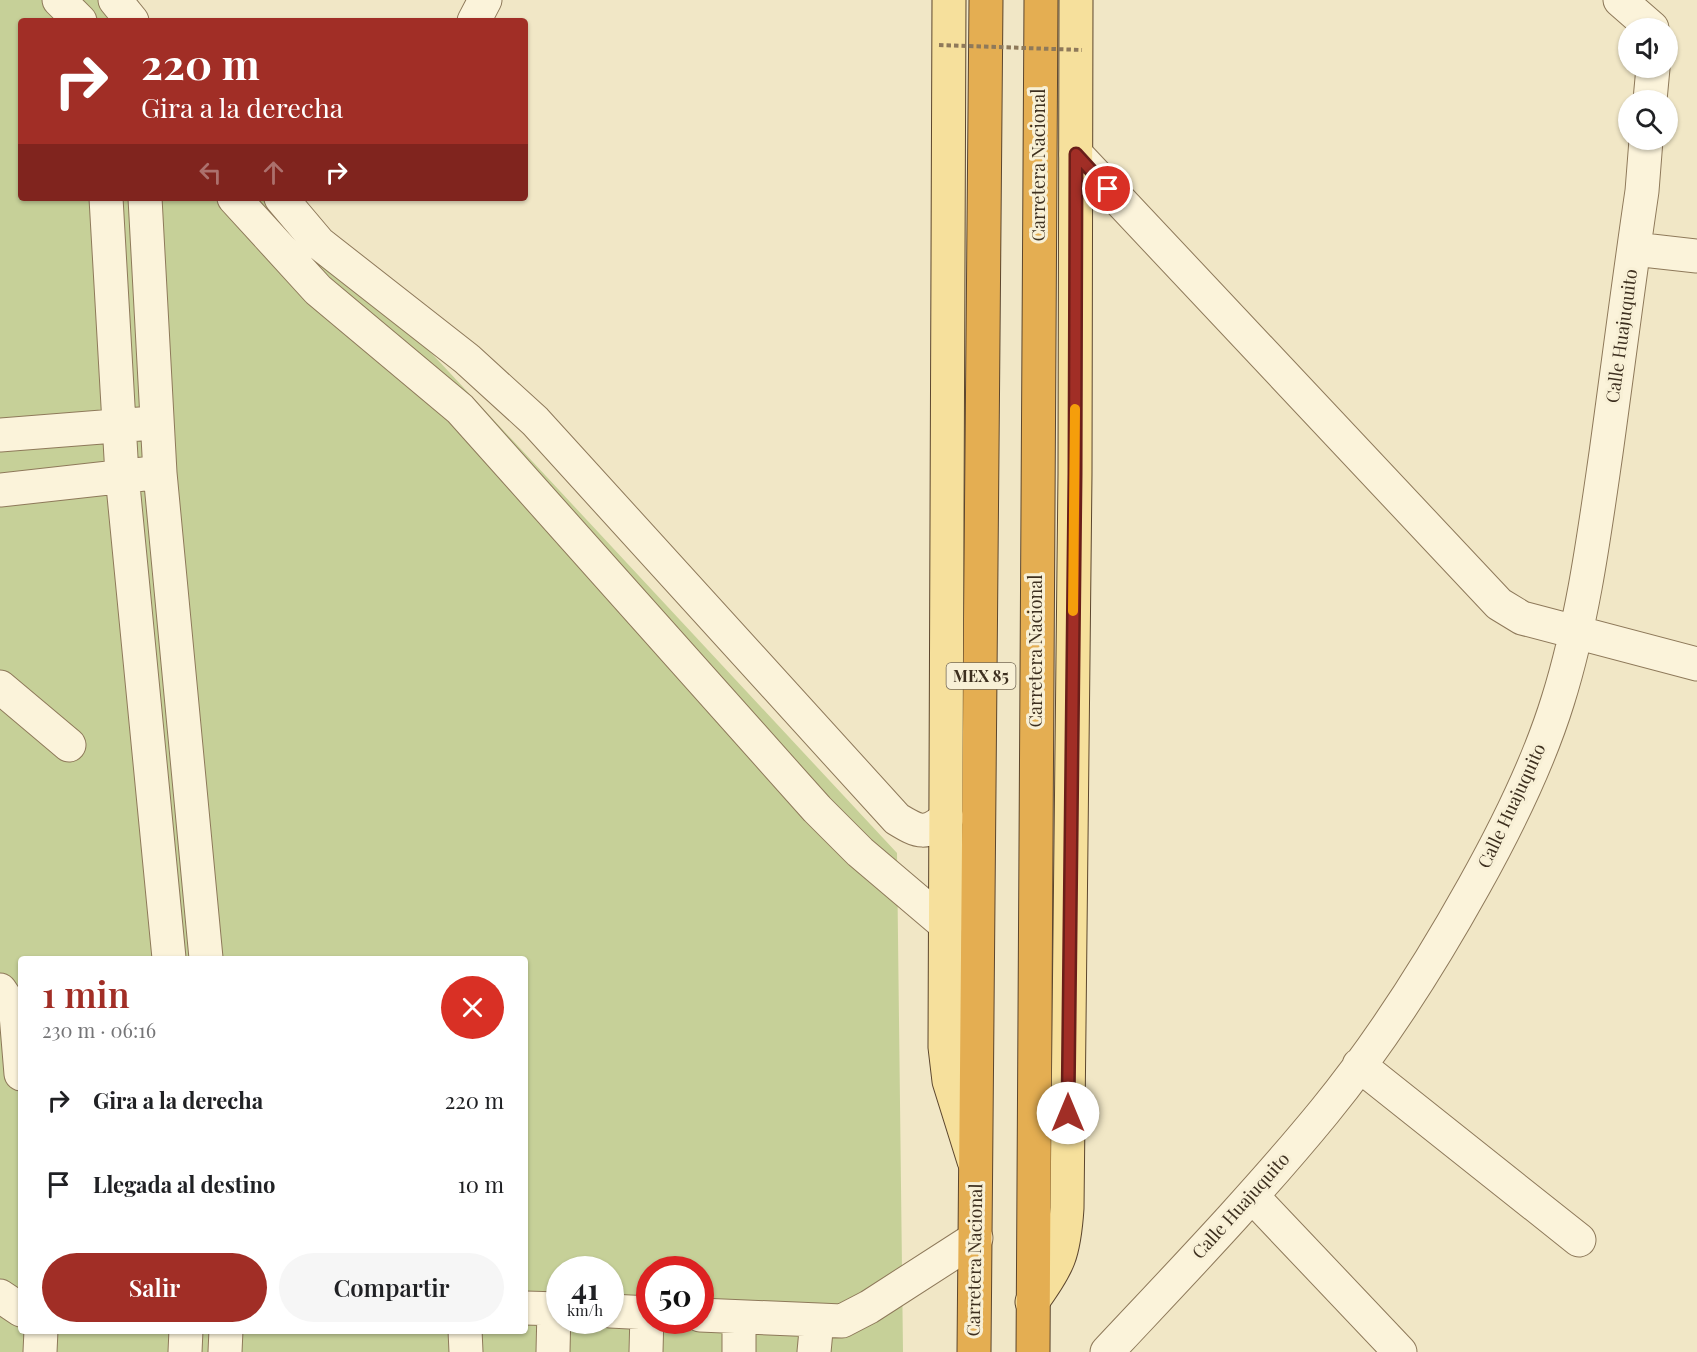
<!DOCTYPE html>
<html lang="es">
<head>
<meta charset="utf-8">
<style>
  body { margin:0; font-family:"Playfair Display",serif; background:#f6f6f6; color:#202124; height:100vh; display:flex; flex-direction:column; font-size:22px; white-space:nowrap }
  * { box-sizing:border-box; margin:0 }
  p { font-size:20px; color:#757577 }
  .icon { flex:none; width:33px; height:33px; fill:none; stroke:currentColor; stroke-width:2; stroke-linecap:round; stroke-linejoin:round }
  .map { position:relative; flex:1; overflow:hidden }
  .side { position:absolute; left:18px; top:956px; width:510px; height:378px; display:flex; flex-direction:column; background:#fff; border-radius:6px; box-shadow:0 2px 4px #0004 }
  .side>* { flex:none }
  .hud { position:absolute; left:18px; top:18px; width:510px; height:183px; border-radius:6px; box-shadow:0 2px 4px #0004; background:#a12e26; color:#fff; overflow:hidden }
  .buttons { position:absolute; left:1618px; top:18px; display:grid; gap:12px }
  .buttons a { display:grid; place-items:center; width:60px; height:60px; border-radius:50%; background:#fff; box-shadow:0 2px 4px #0004; font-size:30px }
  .speed { position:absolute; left:546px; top:1256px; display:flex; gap:12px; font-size:30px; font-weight:700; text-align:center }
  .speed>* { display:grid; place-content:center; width:78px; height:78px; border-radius:50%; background:#fff; box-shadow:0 2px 4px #0004; line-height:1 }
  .speed small { font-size:15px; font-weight:400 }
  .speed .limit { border:9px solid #d22; background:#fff; color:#111 }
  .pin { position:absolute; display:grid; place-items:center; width:51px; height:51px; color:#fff; margin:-26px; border:3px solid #fff; border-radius:50%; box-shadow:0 2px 6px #0007 }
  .me { position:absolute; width:66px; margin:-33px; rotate:0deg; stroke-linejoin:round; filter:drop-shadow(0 0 4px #0008) }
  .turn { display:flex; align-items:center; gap:21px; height:126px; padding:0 24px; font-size:27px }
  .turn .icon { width:78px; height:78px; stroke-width:2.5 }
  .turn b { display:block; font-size:42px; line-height:51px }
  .lanes { display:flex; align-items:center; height:57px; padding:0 24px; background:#0003; justify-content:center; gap:30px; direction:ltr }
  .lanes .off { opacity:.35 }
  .round { display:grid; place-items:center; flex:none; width:63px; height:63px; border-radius:32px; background:#f6f6f6 }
  .overview { display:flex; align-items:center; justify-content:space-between; height:102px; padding:0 24px }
  h1 { font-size:36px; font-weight:600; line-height:45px; color:#a12e26 }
  .action { display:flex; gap:12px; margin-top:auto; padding:12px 24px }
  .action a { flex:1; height:69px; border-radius:36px; background:#a12e26; color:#fff; font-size:24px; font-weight:600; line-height:69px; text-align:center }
  .action a+a { background:#f6f6f6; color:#202124 }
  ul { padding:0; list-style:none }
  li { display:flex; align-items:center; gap:18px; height:84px; padding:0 24px }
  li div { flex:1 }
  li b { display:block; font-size:22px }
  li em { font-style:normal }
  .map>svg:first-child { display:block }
</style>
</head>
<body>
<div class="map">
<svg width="1697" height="1352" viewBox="0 0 1697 1352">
  <rect width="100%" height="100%" fill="#f1e7c6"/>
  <!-- green -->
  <path fill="#c6d098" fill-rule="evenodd" d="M 0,0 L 102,0 L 122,21 L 21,21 L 21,198 L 287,198 L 897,853 L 903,1352 L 0,1352 ZM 21,958 L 525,958 L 525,1330 L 21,1330 ZM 560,1269 L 610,1269 L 610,1320 L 560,1320 ZM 650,1269 L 700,1269 L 700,1320 L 650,1320 Z"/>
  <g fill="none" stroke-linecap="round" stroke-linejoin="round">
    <!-- minor casing -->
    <g stroke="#8e795a" stroke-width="35">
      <path id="minor" d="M 59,0 L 80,21
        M 115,0 L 132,21
        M 1620,0 L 1652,28
        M 474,21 L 485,0
        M 1650,100 L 1653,68
        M 1076,154 L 1499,604 L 1522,618 L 1697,664
        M 106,198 L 122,475 L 169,958
        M 145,198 L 160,473 L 206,958
        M 234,198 L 318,290 L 460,409 L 817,809 L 860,852 L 946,925
        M 281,198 L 319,243 L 467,359 L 535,421 L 897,819 C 920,833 925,835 947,818
        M 1634,249 L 1697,256
        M 0,435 L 140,424
        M 0,490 L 144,474
        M 0,687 L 69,745
        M 0,990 L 16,1014 L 21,1074
        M 1359,1065 L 1579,1240
        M 1252,1196 L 1400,1352
        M 0,1296 L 21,1310
        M 525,1308 L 560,1309
        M 610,1311 L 650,1313
        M 700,1315 L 842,1321 L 869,1307 L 976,1238
        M 465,1330 L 466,1352
        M 40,1352 L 41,1330
        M 185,1352 L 186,1330
        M 225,1352 L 226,1330
        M 553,1352 L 554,1309
        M 646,1352 L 647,1313
        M 739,1352 L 739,1317
        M 814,1352 L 817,1320
        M 1107,1352 C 1181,1273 1256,1195 1324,1112 C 1382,1041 1430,965 1474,886 C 1507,827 1538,765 1558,700 C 1583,620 1594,536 1606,453 C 1618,366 1629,279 1642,191 L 1646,140"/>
    </g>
    <!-- major casing -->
    <g stroke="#5c462e" stroke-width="35">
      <path id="major" d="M 949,0 L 945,1047 L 949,1081 L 974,1161
        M 1032,1302 C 1059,1265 1064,1254 1067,1208 L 1075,474 L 1076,0"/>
    </g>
    <!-- highway casing -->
    <g stroke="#5c462e" stroke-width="35">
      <path id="highway" d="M 974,1352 L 986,0
        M 1033,1352 L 1041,0"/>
    </g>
    <!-- minor -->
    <use href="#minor" stroke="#fbf3da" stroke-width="33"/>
    <!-- major -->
    <use href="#major" stroke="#f6e09c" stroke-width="33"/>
    <!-- highway -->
    <use href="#highway" stroke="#e4ae52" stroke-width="33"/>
    <!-- path-bridge -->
    <path stroke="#8e795a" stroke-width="4" stroke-dasharray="4.5 3" stroke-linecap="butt" d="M 939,45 L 1082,50"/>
  </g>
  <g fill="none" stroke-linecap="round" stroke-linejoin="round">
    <!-- route casing -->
    <g stroke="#691e19" stroke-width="15">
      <path id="route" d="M 1068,1113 L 1075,474 L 1076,154 L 1108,189"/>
    </g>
    <!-- route -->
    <use href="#route" stroke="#a12e26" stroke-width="10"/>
    <!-- slow -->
    <path stroke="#f59e0b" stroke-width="10" d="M 1073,611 L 1075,409"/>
  </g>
  <g text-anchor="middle" stroke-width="6" stroke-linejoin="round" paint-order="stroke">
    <!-- shield labels -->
    <rect fill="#f8f0d6" stroke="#756956" stroke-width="1.5" x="946.5" y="663" width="69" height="26" rx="4.5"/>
    <g font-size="16" font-weight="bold" fill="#3d2f1f">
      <text x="981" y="682">MEX 85</text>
    </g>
    <!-- street labels -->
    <g font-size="18" fill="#3d2f1f" stroke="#f8f0d6">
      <text transform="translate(1039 165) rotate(-90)" y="6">Carretera Nacional</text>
      <text transform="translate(1622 336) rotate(-82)" y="6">Calle Huajuquito</text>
      <text transform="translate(1036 651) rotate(-90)" y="6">Carretera Nacional</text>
      <text transform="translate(1512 806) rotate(-65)" y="6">Calle Huajuquito</text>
      <text transform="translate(1241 1206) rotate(-48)" y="6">Calle Huajuquito</text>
      <text transform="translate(975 1260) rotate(-89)" y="6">Carretera Nacional</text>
    </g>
  </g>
</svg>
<div class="buttons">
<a><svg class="icon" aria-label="sound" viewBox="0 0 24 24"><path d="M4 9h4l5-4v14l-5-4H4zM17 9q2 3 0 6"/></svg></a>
<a><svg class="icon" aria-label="search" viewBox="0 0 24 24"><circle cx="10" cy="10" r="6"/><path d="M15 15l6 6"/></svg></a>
</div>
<div class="speed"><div>41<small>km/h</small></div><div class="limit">50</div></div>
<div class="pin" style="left:1108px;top:189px;background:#d93025"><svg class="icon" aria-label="arrive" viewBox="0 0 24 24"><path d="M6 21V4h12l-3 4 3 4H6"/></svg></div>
<svg class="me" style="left:1068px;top:1113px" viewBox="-20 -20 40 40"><circle r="19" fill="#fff"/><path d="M0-13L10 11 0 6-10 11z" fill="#a12e26"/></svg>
<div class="hud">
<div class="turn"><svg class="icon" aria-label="right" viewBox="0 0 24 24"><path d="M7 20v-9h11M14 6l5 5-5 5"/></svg><div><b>220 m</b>Gira a la derecha</div></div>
<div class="lanes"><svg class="icon off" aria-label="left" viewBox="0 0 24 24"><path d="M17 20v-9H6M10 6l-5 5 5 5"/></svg><svg class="icon off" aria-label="ahead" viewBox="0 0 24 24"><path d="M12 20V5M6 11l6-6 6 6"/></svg><svg class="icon" aria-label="right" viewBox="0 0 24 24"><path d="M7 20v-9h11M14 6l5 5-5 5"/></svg></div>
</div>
<section class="side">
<div class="overview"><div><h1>1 min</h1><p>230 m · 06:16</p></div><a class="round" style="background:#d93025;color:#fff"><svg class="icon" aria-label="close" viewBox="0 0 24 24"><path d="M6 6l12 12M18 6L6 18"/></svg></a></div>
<ul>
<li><svg class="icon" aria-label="right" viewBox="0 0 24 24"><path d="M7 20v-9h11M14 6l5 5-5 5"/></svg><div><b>Gira a la derecha</b></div><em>220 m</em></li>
<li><svg class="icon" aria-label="arrive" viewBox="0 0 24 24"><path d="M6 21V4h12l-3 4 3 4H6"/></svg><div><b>Llegada al destino</b></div><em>10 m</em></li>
</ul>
<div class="action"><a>Salir</a><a>Compartir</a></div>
</section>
</div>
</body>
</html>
